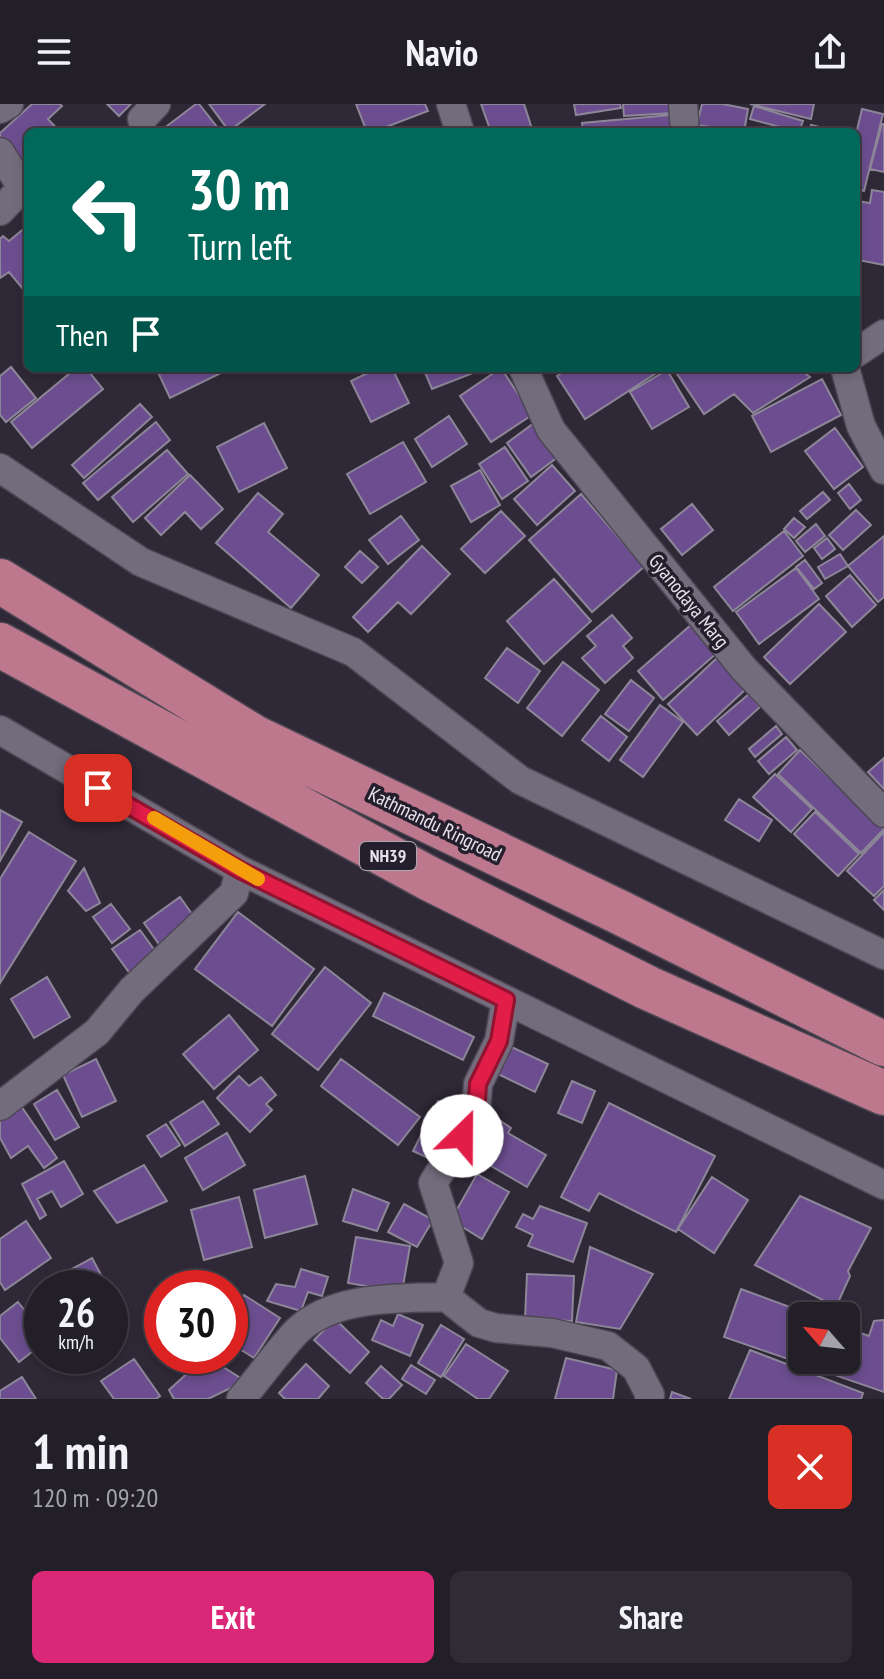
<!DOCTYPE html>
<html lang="en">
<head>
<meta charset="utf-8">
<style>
  body { margin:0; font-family:"PT Sans Narrow",sans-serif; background:#2f2c35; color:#f1f3f6; height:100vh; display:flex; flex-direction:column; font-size:30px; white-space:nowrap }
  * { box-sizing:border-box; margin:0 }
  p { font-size:26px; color:#a3a2a8 }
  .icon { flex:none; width:44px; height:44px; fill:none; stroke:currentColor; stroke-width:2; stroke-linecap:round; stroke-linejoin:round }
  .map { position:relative; height:1295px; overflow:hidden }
  .panel { display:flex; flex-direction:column; background:#231f29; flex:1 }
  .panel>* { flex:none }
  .banner { position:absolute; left:24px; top:24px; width:836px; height:244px; border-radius:12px; box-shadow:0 4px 12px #0003,0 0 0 2px #403d46; background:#00695c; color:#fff; overflow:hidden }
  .needle { width:52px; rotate:298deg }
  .fabs { position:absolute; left:788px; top:1198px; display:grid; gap:16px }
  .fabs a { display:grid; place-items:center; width:72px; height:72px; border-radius:12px; background:#231f29; box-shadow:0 4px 12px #0003,0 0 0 2px #403d46; font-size:40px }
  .speed { position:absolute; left:24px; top:1166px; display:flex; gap:16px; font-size:40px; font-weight:700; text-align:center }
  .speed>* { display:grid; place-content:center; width:104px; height:104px; border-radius:50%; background:#231f29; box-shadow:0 4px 12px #0003,0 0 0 2px #403d46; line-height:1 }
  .speed small { font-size:20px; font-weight:400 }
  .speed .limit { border:12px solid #d22; background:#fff; color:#111 }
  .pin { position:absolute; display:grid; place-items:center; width:68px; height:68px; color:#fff; margin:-34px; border-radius:16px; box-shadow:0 4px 12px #0006 }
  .me { position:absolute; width:88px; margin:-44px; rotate:23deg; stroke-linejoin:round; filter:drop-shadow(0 0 6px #0008) }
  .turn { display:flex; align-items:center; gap:28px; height:168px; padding:0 32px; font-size:36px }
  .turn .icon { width:104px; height:104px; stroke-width:2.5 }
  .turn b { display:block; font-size:56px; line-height:68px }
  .then { display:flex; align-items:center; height:76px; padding:0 32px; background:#0003; gap:16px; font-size:30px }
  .round { display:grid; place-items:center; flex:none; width:84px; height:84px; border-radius:12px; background:#2f2c35 }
  .headline { display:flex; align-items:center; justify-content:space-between; height:136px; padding:0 32px }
  h1 { font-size:48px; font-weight:600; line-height:60px }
  .action { display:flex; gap:16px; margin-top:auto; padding:16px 32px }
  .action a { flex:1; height:92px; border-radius:12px; background:#db2777; color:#fff; font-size:32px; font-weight:600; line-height:92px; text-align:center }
  .action a+a { background:#2f2c35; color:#f1f3f6 }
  header { display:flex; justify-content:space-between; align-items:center; height:104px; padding:0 32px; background:#231f29; font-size:36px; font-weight:600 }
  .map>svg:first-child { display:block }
</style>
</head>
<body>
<header><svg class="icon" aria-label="menu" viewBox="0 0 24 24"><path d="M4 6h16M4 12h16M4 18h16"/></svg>Navio<svg class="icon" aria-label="share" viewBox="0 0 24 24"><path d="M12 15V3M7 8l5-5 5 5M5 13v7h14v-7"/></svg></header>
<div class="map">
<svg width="884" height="1295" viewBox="0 0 884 1295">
  <rect width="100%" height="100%" fill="#2f2937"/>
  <!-- building -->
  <path fill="#6c4e90" stroke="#8d8698" stroke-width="2" d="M 32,0 L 60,0 L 62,2 L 48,15 L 60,28 L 28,28 L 28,71 L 0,40 L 0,29 Z
    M 107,0 L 131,0 L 119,12 Z
    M 196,0 L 199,0 L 221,28 L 159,28 Z
    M 209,0 L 265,0 L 229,27 Z
    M 356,0 L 425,0 L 428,7 L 373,28 L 367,28 Z
    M 481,0 L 524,0 L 533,28 L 491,28 Z
    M 574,0 L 620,0 L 621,4 L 576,11 Z
    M 623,0 L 674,0 L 674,9 L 624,12 Z
    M 702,0 L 723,0 L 748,5 L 744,28 L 697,21 Z
    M 750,0 L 814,0 L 811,15 Z
    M 754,2 L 803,17 L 799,28 L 750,15 Z
    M 862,5 L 883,10 L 864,87 L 856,85 L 856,30 Z
    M 670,11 L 672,28 L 583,28 L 582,19 Z
    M 882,20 L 884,20 L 884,68 L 870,65 Z
    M 811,21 L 841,28 L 809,28 Z
    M 872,86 L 884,88 L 884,161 L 858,156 L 861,142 L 856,141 L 857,97 L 870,99 Z
    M 27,122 L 28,124 L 28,191 L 9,168 L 0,174 L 0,135 L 3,132 L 9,137 Z
    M 11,263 L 36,294 L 6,318 L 0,311 L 0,272 Z
    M 76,264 L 86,264 L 103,285 L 32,344 L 11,318 Z
    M 156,264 L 231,264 L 170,294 Z
    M 378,264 L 392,264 L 409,299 L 371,318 L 351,277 Z
    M 423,264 L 470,264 L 473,269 L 432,285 Z
    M 501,264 L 532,311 L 491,338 L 460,292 Z
    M 569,264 L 655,264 L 658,268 L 585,315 L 557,272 Z
    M 673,264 L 798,264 L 810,273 L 753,309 L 734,290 L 704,310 Z
    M 667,266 L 689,303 L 652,325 L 630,288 Z
    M 822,275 L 841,311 L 771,348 L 752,312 Z
    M 140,300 L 152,313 L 84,374 L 72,361 Z
    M 449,312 L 467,340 L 432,363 L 415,335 Z
    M 156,318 L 170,336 L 98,396 L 83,379 Z
    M 264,319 L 287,364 L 239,388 L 217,343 Z
    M 534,319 L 558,353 L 531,373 L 507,339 Z
    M 835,324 L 863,363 L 834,385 L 805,347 Z
    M 403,338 L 426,378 L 370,410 L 347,370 Z
    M 505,343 L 528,377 L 502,395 L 479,360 Z
    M 167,346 L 188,370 L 133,418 L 112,393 Z
    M 552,361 L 575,387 L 537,421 L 514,395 Z
    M 480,366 L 500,401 L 471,418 L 451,382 Z
    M 190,371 L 223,405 L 201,425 L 185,408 L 161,431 L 145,414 Z
    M 849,380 L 861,396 L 850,405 L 838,389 Z
    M 823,388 L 830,396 L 807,415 L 800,407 Z
    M 258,389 L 283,410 L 268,428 L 319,471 L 291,504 L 216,439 Z
    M 581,390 L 644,463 L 592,508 L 529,436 Z
    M 692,400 L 713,426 L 682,451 L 661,425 Z
    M 856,406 L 871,421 L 843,446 L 829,431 Z
    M 501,407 L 525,432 L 485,469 L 461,445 Z
    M 401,412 L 419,436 L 388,460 L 369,436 Z
    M 794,414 L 805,423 L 794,434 L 784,425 Z
    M 816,420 L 825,432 L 805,448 L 796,437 Z
    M 784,427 L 803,452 L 733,507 L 714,483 Z
    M 884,432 L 884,493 L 878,498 L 848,462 Z
    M 827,434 L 835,445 L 822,455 L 814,444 Z
    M 422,442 L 450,470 L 411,510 L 398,498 L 368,528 L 353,513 Z
    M 360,447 L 378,463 L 362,479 L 345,463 Z
    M 840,450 L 848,462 L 825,475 L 818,463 Z
    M 805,456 L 822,479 L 814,485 L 796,463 Z
    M 796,464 L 819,495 L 759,540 L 736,508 Z
    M 850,471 L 876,501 L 852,523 L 826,492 Z
    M 554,475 L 591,517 L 544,560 L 507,517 Z
    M 819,500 L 846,528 L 790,580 L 764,553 Z
    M 612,511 L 632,534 L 623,542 L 633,554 L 605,579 L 582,554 L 596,542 L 587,532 Z
    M 692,520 L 717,549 L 663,596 L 638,567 Z
    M 507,544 L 540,567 L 518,599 L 485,574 Z
    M 718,553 L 747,584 L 697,631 L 668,600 Z
    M 563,558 L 599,586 L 562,632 L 527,604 Z
    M 631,576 L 654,594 L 629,627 L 605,610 Z
    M 749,590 L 760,603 L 729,631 L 717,617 Z
    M 660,601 L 683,618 L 643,673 L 620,656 Z
    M 601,612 L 627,633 L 609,657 L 582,636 Z
    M 776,622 L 782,630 L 755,653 L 749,645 Z
    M 786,633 L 797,646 L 769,670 L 758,657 Z
    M 800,646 L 884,725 L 861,749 L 778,670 Z
    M 884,654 L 884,685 L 868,668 Z
    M 775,670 L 812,705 L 791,728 L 753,693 Z
    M 739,695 L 772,716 L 759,737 L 725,716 Z
    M 0,706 L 22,718 L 0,757 Z
    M 815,708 L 859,750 L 838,772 L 794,730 Z
    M 29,728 L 76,757 L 0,879 L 0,775 Z
    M 884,728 L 884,782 L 874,792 L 847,767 Z
    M 84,764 L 100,799 L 86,807 L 68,787 Z
    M 884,786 L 884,806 L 874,796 Z
    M 180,793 L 197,817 L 161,843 L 144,819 Z
    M 111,800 L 130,825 L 112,839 L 93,813 Z
    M 238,808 L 314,865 L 272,922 L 195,865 Z
    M 140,826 L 158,851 L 131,871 L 112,845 Z
    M 325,863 L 371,899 L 318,966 L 272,930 Z
    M 47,873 L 70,913 L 34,934 L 11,895 Z
    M 384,889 L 474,933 L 463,956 L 373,912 Z
    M 229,911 L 258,946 L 214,985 L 183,950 Z
    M 505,940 L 548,960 L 535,988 L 492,967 Z
    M 96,955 L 116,997 L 82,1013 L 63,971 Z
    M 341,955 L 420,1013 L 398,1041 L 321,982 Z
    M 239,972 L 249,982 L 261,973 L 276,991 L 266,1000 L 272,1006 L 250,1028 L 217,994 Z
    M 572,977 L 595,987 L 582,1019 L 558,1009 Z
    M 57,986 L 79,1023 L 55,1036 L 34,1000 Z
    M 203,997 L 219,1020 L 185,1042 L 170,1018 Z
    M 438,997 L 453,1004 L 428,1054 L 413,1047 Z
    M 19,999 L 57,1054 L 44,1064 L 28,1042 L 11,1054 L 0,1034 L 0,1011 Z
    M 609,999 L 715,1052 L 676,1128 L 599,1089 L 589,1107 L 561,1093 Z
    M 492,1011 L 511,1024 L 508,1029 L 546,1051 L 527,1083 L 491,1062 L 495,1055 L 474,1043 Z
    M 166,1020 L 180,1041 L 161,1053 L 147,1032 Z
    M 227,1029 L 245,1061 L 203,1086 L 185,1054 Z
    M 64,1057 L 83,1090 L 61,1103 L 52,1087 L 37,1095 L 46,1111 L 40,1115 L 22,1080 Z
    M 144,1061 L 167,1097 L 117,1119 L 94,1087 Z
    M 477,1070 L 509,1088 L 482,1135 L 451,1116 Z
    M 305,1072 L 317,1120 L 265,1134 L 254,1086 Z
    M 712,1073 L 748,1096 L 714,1149 L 678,1125 Z
    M 353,1085 L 389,1099 L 377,1127 L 343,1117 Z
    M 800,1092 L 871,1124 L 848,1167 L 850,1172 L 836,1203 L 755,1161 Z
    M 239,1093 L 252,1143 L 204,1156 L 191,1106 Z
    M 404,1100 L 433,1116 L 417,1143 L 388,1128 Z
    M 540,1102 L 587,1119 L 573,1158 L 528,1142 L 533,1131 L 516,1123 L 523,1110 L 533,1115 Z
    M 26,1117 L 51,1154 L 5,1186 L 0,1178 L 0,1135 Z
    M 356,1133 L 410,1142 L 402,1188 L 348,1179 Z
    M 590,1143 L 653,1170 L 620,1225 L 576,1218 Z
    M 92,1154 L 106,1180 L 99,1184 L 42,1184 L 42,1189 L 39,1183 Z
    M 301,1165 L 328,1173 L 322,1192 L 308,1188 L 301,1207 L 267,1197 L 276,1180 L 295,1183 Z
    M 527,1170 L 574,1172 L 572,1217 L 525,1215 Z
    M 741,1185 L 814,1212 L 802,1212 L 802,1256 L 846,1256 L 846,1224 L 869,1232 L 874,1217 L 884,1216 L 884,1288 L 724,1233 Z
    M 244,1191 L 280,1214 L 254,1254 L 230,1239 L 230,1213 Z
    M 18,1198 L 42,1228 L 42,1240 L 19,1258 L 0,1234 L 0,1212 Z
    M 398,1210 L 423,1221 L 410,1252 L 372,1236 L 381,1216 L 393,1222 Z
    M 335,1215 L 369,1248 L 350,1269 L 314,1236 Z
    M 441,1221 L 464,1235 L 441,1273 L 418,1259 Z
    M 466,1240 L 508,1267 L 489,1295 L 478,1295 L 444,1272 Z
    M 750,1246 L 863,1289 L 861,1295 L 729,1295 Z
    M 206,1252 L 245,1277 L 208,1295 L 174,1295 L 169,1286 Z
    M 566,1254 L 617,1266 L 613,1295 L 555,1295 Z
    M 134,1255 L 160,1292 L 156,1295 L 114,1295 L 101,1277 Z
    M 306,1260 L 329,1282 L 318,1295 L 285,1295 L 279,1289 Z
    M 411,1261 L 435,1276 L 426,1290 L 402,1275 Z
    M 381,1262 L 402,1281 L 389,1295 L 383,1295 L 366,1279 Z
    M 22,1273 L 36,1295 L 0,1295 L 0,1287 Z
    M 672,1288 L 691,1295 L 670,1295 Z"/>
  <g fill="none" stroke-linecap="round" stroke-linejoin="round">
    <!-- street casing -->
    <g stroke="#4d4754" stroke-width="31">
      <path id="street" d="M 451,0 L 460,28
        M 683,0 L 685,28
        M 0,5 L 9,0
        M 142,15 L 156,0
        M 0,48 L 22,84 L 0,107
        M 856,249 L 884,230
        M 523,264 L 551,326 L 744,565 L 884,709
        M 845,264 L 861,322 L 884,366
        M 0,364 L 141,458 L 353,548 L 520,676 L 884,851
        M 0,626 L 240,766 L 884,1081
        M 0,1002 L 97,928 L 132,886 L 234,789 L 240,766
        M 446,1193 L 459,1159 L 433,1079 L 476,1011 L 478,980 L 499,937 L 506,896
        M 446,1193 L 479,1219 L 496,1224 L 552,1229 L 608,1242 L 636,1264 L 650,1291 L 649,1295
        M 241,1295 C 260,1273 277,1248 297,1227 C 335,1191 397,1195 446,1193"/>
    </g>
    <!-- highway casing -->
    <g stroke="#4d4754" stroke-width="47">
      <path id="highway" d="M 0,477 L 254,633 L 619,808 L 884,940
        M 0,541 L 428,774 L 648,884 L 884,989"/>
    </g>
    <!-- street -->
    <use href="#street" stroke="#736c7d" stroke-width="28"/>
    <!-- highway -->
    <use href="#highway" stroke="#be788d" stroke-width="44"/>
  </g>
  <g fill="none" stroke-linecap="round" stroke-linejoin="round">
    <!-- route casing -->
    <g stroke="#92132f" stroke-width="20">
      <path id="route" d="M 98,684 L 240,766 L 506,896 L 499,937 L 478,980 L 476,1011 L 462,1032"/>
    </g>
    <!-- route -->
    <use href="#route" stroke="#e11d48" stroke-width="14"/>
    <!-- slow -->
    <path stroke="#f59e0b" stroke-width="14" d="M 154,714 L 258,775"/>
  </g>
  <g text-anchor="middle" stroke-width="7" stroke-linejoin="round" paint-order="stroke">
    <!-- shield labels -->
    <rect fill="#251f2d" stroke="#aca8b3" stroke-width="2" x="360" y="738" width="56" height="28" rx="6"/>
    <g font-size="18" font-weight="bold" fill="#e6e2ec">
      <text x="388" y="758">NH39</text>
    </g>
    <!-- street labels -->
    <g font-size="20" fill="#e6e2ec" stroke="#251f2d">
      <text transform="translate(689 497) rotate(51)" y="7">Gyanodaya Marg</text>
      <text transform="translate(435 720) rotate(26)" y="7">Kathmandu Ringroad</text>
    </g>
  </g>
</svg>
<div class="fabs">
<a><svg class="needle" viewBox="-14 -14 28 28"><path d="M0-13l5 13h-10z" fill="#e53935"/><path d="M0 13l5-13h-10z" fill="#a3a2a8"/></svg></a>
</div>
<div class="speed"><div>26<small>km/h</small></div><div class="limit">30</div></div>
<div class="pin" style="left:98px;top:684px;background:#d93025"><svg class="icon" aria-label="arrive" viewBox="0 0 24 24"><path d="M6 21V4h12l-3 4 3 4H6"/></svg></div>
<svg class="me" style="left:462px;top:1032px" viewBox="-20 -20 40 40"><circle r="19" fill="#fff"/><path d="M0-13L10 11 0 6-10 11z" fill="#e11d48"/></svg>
<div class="banner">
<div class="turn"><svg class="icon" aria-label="left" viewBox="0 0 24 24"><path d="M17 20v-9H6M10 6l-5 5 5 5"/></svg><div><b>30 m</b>Turn left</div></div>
<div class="then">Then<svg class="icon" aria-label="arrive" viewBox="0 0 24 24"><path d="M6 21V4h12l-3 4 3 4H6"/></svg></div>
</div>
</div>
<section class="panel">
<div class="headline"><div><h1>1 min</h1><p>120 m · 09:20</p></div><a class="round" style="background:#d93025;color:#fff"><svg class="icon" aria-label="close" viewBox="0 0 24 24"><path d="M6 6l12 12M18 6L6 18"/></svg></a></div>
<div class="action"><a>Exit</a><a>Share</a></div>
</section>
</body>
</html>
